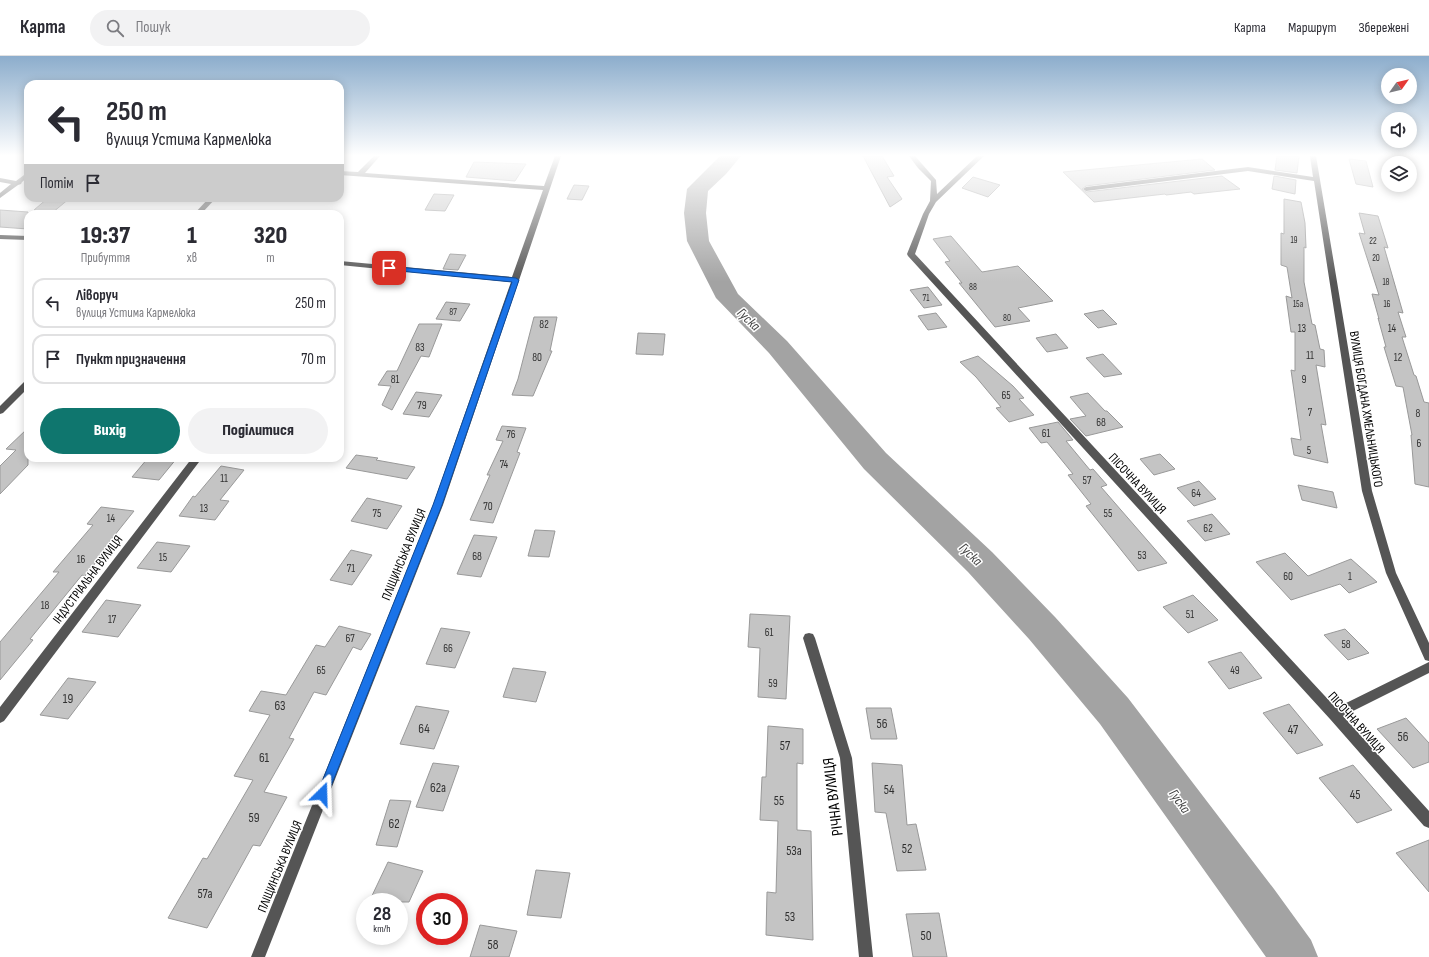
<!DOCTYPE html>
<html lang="uk">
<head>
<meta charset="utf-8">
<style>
  body { margin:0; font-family:"Sofia Sans Condensed",sans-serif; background:#f2f2f3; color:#2b2b33; height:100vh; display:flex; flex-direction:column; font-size:15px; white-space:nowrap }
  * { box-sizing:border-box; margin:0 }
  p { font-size:13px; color:#7c7c81 }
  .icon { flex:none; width:22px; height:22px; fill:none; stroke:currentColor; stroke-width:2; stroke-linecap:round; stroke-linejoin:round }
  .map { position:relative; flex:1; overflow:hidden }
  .details { position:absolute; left:24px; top:154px; width:320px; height:252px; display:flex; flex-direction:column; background:#fff; border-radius:12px; box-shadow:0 2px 10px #0003 }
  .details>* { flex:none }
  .top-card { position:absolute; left:24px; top:24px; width:320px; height:122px; border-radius:12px; box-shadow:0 2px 10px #0003; background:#fff; color:#2b2b33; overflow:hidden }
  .needle { width:26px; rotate:56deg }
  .buttons { position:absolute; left:1381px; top:12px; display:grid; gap:8px }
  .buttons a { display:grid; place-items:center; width:36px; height:36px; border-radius:50%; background:#fff; box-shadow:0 2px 10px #0003; font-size:20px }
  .speed { position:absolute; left:356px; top:837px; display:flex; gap:8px; font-size:20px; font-weight:700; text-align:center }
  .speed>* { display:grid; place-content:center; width:52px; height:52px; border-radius:50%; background:#fff; box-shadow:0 2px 10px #0003; line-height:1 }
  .speed small { font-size:10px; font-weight:400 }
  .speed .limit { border:6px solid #d22; background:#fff; color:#111 }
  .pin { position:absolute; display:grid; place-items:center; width:34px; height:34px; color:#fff; margin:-17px; border-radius:8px; box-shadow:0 2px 6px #0006 }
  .me { position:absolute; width:44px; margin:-22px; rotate:22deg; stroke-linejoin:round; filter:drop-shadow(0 0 3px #0008) }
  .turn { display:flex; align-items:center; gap:14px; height:84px; padding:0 16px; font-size:18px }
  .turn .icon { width:52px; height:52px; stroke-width:2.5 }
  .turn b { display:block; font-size:28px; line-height:34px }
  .then { display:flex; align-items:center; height:38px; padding:0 16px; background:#0003; gap:8px; font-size:15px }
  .eta { display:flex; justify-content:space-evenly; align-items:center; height:68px; text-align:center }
  .eta b { font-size:24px; font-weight:800; line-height:28px }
  .button { display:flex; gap:8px; margin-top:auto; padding:8px 16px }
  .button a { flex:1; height:46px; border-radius:24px; background:#0f766e; color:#fff; font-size:16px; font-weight:800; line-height:46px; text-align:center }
  .button a+a { background:#f2f2f3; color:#2b2b33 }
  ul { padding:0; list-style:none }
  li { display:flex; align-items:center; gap:12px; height:50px; margin:0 8px 6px; padding:0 8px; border:2px solid #e1e1e2; border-radius:12px }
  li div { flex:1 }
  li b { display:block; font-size:15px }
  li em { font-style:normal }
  header { display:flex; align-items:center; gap:24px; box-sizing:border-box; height:56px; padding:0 20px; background:#fff; border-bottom:1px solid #e1e1e2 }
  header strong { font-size:19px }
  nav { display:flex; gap:22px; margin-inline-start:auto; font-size:14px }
  .search { width:280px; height:36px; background:#f2f2f3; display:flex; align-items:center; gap:10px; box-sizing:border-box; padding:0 14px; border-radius:22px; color:#7c7c81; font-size:15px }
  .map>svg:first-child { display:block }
</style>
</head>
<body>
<header>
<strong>Карта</strong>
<div class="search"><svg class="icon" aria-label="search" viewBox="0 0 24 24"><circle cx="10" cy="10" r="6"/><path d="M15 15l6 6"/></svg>Пошук</div>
<nav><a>Карта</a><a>Маршрут</a><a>Збережені</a></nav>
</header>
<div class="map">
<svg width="1429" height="901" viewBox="0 0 1429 901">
  <rect width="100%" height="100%" fill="#fff"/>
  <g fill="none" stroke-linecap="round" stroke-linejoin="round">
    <!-- river -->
    <path fill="#a3a3a3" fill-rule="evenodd" d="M 720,100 L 741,100 L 726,118 L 708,135 L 706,157 L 709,185 L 738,238 L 787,285 L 886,397 L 992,496 L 1055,561 L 1128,642 L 1274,833 L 1311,884 L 1318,901 L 1266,901 L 1100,668 L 1029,583 L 968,516 L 864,413 L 769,297 L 716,242 L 687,185 L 684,157 L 687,133 Z"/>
  </g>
  <!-- building -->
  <path fill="#c4c4c4" stroke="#999" d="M 863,100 L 882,100 L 894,120 L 887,121 L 902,143 L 890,151 Z
    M 1277,100 L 1299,100 L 1297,117 L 1275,114 Z
    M 1202,103 L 1215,114 L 1086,130 L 1082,133 L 1086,136 L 1222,120 L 1240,133 L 1194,138 L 1191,136 L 1166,139 L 1165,138 L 1094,146 L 1063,116 Z
    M 1349,103 L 1366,105 L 1373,131 L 1356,128 Z
    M 474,106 L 526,108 L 515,125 L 466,121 Z
    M 1274,120 L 1296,124 L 1295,138 L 1272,133 Z
    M 973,121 L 1000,129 L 988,141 L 962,132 Z
    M 574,129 L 589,130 L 582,144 L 567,143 Z
    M 434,138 L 454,139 L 445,155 L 425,154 Z
    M 48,142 L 70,142 L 52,157 L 34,154 Z
    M 1284,143 L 1301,146 L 1305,167 L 1306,192 L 1304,191 L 1304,226 L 1312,268 L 1315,269 L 1320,293 L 1324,294 L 1325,311 L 1316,309 L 1326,369 L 1321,368 L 1328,407 L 1294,399 L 1291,382 L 1301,384 L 1291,314 L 1295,315 L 1295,276 L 1291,276 L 1286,240 L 1292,242 L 1287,211 L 1281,209 L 1281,177 L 1284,178 Z
    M 0,154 L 28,156 L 28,173 L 0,171 Z
    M 1359,157 L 1378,160 L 1388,192 L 1384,191 L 1403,257 L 1398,256 L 1406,281 L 1402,281 L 1414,319 L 1416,320 L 1424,346 L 1429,347 L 1429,431 L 1415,428 L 1411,379 L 1412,379 L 1403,331 L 1396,330 L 1384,291 L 1386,291 L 1378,262 L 1379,263 L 1372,238 L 1379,239 L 1359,177 L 1365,178 Z
    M 951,180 L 982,216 L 1018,210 L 1053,245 L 1018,252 L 1030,265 L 995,271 L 959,227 L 962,227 L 945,206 L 950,205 L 933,183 Z
    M 450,198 L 466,199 L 458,214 L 443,213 Z
    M 928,231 L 942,249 L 924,252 L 910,234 Z
    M 446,246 L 470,248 L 460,265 L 436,263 Z
    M 1103,254 L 1117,268 L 1098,272 L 1084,258 Z
    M 936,257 L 947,271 L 928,274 L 918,260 Z
    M 534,261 L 557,261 L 550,295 L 552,295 L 533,340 L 512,339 L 518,323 Z
    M 419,268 L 442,268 L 429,301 L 421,300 L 392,354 L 382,349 L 391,330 L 378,329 L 387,315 L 397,315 Z
    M 638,277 L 665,278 L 663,299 L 636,298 Z
    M 1056,278 L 1068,292 L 1047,296 L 1036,282 Z
    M 1103,298 L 1122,318 L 1104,321 L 1086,302 Z
    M 978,300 L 1013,330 L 1024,342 L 1019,343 L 1034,359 L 1009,366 L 996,352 L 1001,351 L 976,321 L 960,306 Z
    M 416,336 L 442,339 L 429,361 L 403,358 Z
    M 1088,337 L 1105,355 L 1107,355 L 1123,371 L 1086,380 L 1070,363 L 1086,360 L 1070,341 Z
    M 1058,366 L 1073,384 L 1066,385 L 1090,414 L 1093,413 L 1107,429 L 1101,431 L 1167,507 L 1138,515 L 1086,450 L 1091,448 L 1068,419 L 1073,418 L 1047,386 L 1041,387 L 1029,372 Z
    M 502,370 L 526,372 L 517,396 L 520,397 L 493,467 L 470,464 L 490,419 L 487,419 L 503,385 L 496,384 Z
    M 28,372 L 28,409 L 0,438 L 0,410 L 16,394 L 6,393 Z
    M 1160,398 L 1175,413 L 1154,419 L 1140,403 Z
    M 356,399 L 378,402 L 376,404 L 415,411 L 407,423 L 346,412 Z
    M 148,402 L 177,402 L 159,424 L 132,421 Z
    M 221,410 L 244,414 L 220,444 L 229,445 L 215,464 L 179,460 L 193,440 L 195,441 Z
    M 1199,425 L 1216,443 L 1194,450 L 1177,432 Z
    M 1298,429 L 1333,436 L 1337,452 L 1302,444 Z
    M 367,442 L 402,450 L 387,473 L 351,465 Z
    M 101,451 L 134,455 L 106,490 L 108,491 L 85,520 L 82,519 L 30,583 L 33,584 L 0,624 L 0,586 L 59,516 L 53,516 L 93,469 L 87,468 Z
    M 1212,458 L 1230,478 L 1205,485 L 1187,465 Z
    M 535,474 L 555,475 L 549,501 L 528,500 Z
    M 474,479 L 497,481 L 481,521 L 457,518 Z
    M 157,486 L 190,490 L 171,516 L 137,512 Z
    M 351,494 L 372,499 L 352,529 L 330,524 Z
    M 1285,497 L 1308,520 L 1351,503 L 1377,526 L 1349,537 L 1340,528 L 1291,544 L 1256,506 Z
    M 1193,539 L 1218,564 L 1188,577 L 1163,551 Z
    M 106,544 L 141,549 L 118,581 L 82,576 Z
    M 750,558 L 790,560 L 786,643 L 758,641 L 760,592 L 748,591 Z
    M 339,570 L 371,578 L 361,594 L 353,591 L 326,639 L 314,636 L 289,682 L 294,683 L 264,736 L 287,741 L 260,790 L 253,789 L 207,872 L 168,862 L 203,802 L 207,803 L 253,724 L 234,720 L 270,659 L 249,655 L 261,635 L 286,639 L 316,589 L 325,591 Z
    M 441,572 L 470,576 L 455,612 L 426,608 Z
    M 1345,573 L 1369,597 L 1348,604 L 1324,579 Z
    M 1241,596 L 1262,622 L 1229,633 L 1208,606 Z
    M 513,612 L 546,616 L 536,646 L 503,641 Z
    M 68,622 L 96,626 L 68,663 L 40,659 Z
    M 1289,648 L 1323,689 L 1297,698 L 1263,657 Z
    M 416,650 L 449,655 L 434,693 L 400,688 Z
    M 866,652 L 891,652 L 897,683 L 871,683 Z
    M 1406,662 L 1429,687 L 1429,706 L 1413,712 L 1377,673 Z
    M 768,670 L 803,673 L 803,708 L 797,707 L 797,774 L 811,775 L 813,884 L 766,879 L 767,836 L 776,837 L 778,765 L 760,764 L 762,721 L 766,721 Z
    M 433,707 L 459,710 L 443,755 L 416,751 Z
    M 872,707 L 902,709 L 907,769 L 916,768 L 926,814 L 897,815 L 886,757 L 875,756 Z
    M 1353,709 L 1392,754 L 1357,767 L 1319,722 Z
    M 390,744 L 411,745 L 397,791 L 376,789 Z
    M 1429,784 L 1429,836 L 1396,797 Z
    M 388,806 L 423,815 L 409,846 L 369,846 Z
    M 536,814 L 570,817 L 561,862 L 527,859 Z
    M 939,857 L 947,901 L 913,901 L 906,858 Z
    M 480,869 L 517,875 L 509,901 L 470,901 Z"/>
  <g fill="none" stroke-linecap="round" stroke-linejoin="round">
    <!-- minor -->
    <path fill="#555" fill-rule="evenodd" d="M 374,100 L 380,100 L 365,117 L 544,130 L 555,100 L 561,100 L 443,449 L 265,901 L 251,901 L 433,449 L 511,226 L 340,209 L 340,205 L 512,221 L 543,134 L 340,119 L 340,115 L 358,116 Z
      M 909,100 L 915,100 L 936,124 L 937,138 L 977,100 L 984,100 L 936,146 L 929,158 L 915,198 L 1336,652 L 1429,606 L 1429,617 L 1343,660 L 1429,755 L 1429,772 L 1424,770 L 1330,663 L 908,200 L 907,198 L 923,158 L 930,145 L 931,125 L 918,112 Z
      M 1310,100 L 1316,100 L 1372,435 L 1396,517 L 1429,587 L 1429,605 L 1425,604 L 1386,517 L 1362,435 L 1314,125 L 1248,115 L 1086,135 L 1083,133 L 1086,131 L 1248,111 L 1313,121 Z
      M 28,116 L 28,121 L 22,126 L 21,128 L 18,129 L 0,142 L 0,137 L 11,128 L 0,126 L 0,122 L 16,125 Z
      M 209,142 L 216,142 L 201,158 L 194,158 Z
      M 0,179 L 28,180 L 28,184 L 0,183 Z
      M 28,324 L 28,332 L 3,357 L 0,358 L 0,350 L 25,325 Z
      M 192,402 L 202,402 L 4,665 L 0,667 L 0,651 Z
      M 809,577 L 813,578 L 815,582 L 852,702 L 873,901 L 859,901 L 840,702 L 803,582 L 805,578 Z"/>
  </g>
  <!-- sky -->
  <linearGradient id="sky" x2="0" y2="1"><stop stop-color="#8cadcc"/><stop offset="0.44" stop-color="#fff"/><stop offset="1" stop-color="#fff" stop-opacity="0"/></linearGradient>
  <rect width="1429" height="226" fill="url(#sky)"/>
  <!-- route -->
  <path fill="#1a73e8" stroke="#114b97" d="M 387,210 L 516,222 L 519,224 L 442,449 L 328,738 L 327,743 L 322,744 L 318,743 L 317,738 L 433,449 L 512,226 L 389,214 L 386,212 Z"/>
  <g text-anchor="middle" stroke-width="3" stroke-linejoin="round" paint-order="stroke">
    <!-- far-number labels -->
    <g font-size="9" fill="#313131">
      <text x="1294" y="187">19</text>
      <text x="1373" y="188">22</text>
      <text x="1376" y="205">20</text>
      <text x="1386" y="229">18</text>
      <text x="973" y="234">88</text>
      <text x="926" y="245">71</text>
      <text x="1298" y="251">15а</text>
      <text x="1387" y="251">16</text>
      <text x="453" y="259">87</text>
      <text x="1007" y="265">80</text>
    </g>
    <!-- number labels -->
    <g font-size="11" fill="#313131">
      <text x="544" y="272">82</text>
      <text x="1302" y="276">13</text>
      <text x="1392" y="276">14</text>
      <text x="420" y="295">83</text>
      <text x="1310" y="303">11</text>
      <text x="537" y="305">80</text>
      <text x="1398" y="305">12</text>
      <text x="395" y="327">81</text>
      <text x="1304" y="327">9</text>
      <text x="1006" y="343">65</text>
      <text x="422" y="353">79</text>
      <text x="1310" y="360">7</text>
      <text x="1418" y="361">8</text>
      <text x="1101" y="370">68</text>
      <text x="1046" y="381">61</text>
      <text x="511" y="382">76</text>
      <text x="1419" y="391">6</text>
      <text x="1309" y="398">5</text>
      <text x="504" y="412">74</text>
      <text x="224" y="426">11</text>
      <text x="1087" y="428">57</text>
      <text x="1196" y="441">64</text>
      <text x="488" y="454">70</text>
      <text x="204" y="456">13</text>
      <text x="377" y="461">75</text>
      <text x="1108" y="461">55</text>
      <text x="111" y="466">14</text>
      <text x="1208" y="476">62</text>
      <text x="1142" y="503">53</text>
      <text x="477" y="504">68</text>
      <text x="163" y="505">15</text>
      <text x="81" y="507">16</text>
      <text x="351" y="516">71</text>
      <text x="1288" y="524">60</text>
      <text x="1350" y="524">1</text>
      <text x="45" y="553">18</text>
      <text x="1190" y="562">51</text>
      <text x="112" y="567">17</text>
      <text x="769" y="580">61</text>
      <text x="350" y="586">67</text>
      <text x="1346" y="592">58</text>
      <text x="448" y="596">66</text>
      <text x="321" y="618">65</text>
      <text x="1235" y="618">49</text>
      <text x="773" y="631">59</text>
    </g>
    <!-- street labels -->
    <g font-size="13" fill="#000" stroke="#fff">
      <text transform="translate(1367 353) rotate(81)" y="5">ВУЛИЦЯ БОГДАНА ХМЕЛЬНИЦЬКОГО</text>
      <text transform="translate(1138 427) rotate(47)" y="5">ПІСОЧНА ВУЛИЦЯ</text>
      <text transform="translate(403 498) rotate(-68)" y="5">ПЛІЩИНСЬКА ВУЛИЦЯ</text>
      <text transform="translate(87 523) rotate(-53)" y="5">ІНДУСТРІАЛЬНА ВУЛИЦЯ</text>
      <text transform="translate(1357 666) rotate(48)" y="5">ПІСОЧНА ВУЛИЦЯ</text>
      <text transform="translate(279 810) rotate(-68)" y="5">ПЛІЩИНСЬКА ВУЛИЦЯ</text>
    </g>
    <!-- near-number labels -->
    <g font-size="13" fill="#313131">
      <text x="68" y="647">19</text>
      <text x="280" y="654">63</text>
      <text x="882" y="672">56</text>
      <text x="424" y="677">64</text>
      <text x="1293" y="678">47</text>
      <text x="1403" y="685">56</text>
      <text x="785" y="694">57</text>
      <text x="264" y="706">61</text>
      <text x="438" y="736">62а</text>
      <text x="889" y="738">54</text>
      <text x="1355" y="743">45</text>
      <text x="779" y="749">55</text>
      <text x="254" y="766">59</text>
      <text x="394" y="772">62</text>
      <text x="907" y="797">52</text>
      <text x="794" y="799">53а</text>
      <text x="205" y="842">57а</text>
      <text x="790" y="865">53</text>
      <text x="926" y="884">50</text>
      <text x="493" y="893">58</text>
    </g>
    <!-- water labels -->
    <g font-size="14" font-style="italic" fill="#444" stroke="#fff">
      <text transform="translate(749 263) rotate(44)" y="5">Гуска</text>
      <text transform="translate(971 498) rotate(44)" y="5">Гуска</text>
      <text transform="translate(1180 745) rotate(54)" y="5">Гуска</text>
    </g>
    <!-- near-street labels -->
    <g font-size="16" fill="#000" stroke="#fff">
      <text transform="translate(832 741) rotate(-97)" y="6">РІЧНА ВУЛИЦЯ</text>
    </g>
  </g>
</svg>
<div class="buttons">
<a><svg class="needle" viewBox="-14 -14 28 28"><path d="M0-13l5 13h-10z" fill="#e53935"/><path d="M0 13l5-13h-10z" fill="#7c7c81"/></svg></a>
<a><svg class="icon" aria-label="sound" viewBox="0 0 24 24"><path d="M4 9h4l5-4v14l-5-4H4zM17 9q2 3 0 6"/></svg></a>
<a><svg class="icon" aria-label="layers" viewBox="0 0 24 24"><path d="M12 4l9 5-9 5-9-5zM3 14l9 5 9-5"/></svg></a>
</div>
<div class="speed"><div>28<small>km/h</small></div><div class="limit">30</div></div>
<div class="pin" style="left:389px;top:212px;background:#d93025"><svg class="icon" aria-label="arrive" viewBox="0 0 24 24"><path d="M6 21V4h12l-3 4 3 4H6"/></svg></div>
<svg class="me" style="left:322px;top:738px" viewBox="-20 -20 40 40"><path d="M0-17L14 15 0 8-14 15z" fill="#1a73e8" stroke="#fff" stroke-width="4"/></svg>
<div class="top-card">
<div class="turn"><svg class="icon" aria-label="left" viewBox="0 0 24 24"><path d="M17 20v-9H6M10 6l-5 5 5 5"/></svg><div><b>250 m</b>вулиця Устима Кармелюка</div></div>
<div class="then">Потім<svg class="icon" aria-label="arrive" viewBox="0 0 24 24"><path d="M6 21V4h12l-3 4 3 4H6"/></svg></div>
</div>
<section class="details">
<div class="eta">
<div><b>19:37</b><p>Прибуття</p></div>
<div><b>1</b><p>хв</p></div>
<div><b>320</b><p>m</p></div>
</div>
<ul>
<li><svg class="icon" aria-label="left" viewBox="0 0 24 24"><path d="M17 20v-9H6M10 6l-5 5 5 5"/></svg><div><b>Ліворуч</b><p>вулиця Устима Кармелюка</p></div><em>250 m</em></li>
<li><svg class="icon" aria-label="arrive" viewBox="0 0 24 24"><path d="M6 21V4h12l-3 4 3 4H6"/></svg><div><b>Пункт призначення</b></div><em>70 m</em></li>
</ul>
<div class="button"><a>Вихід</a><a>Поділитися</a></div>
</section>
</div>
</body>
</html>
